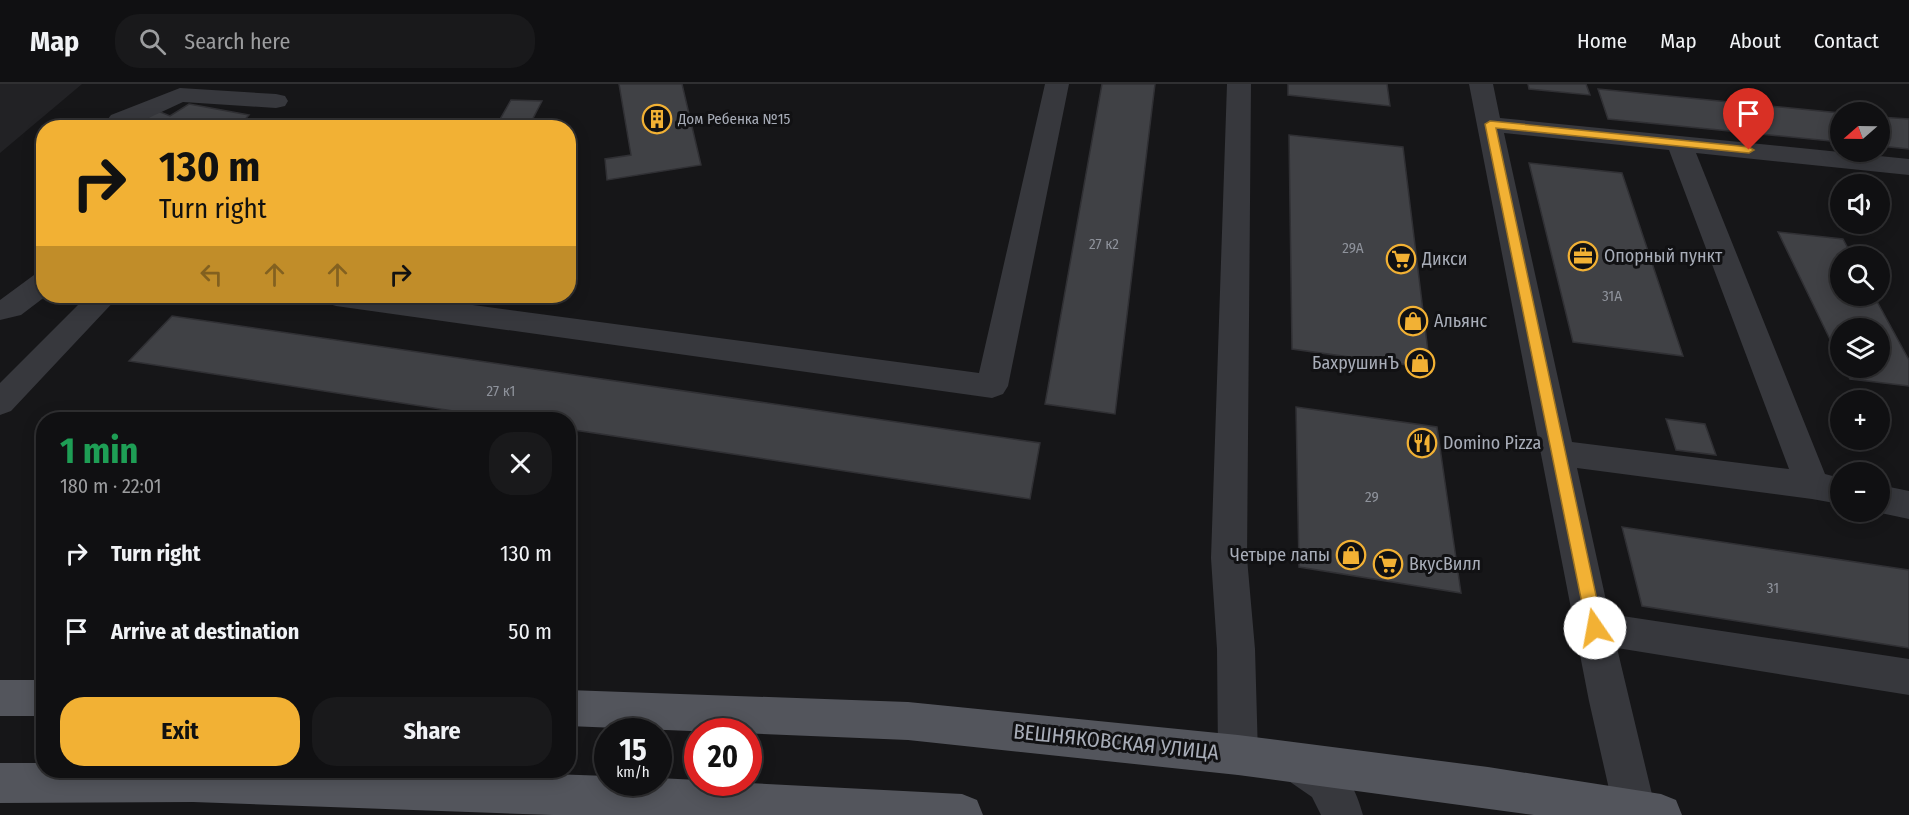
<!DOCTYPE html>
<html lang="en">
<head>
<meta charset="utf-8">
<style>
  body { margin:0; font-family:"Fira Sans Condensed",sans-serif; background:#19191b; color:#f1f3f6; height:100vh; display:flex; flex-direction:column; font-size:22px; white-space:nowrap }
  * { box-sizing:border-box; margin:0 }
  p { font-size:20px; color:#9c9d9f }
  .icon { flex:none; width:33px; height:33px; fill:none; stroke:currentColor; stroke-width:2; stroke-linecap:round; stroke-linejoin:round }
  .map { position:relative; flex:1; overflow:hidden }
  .details { position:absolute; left:36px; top:328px; width:540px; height:366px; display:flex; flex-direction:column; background:#101012; border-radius:24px; box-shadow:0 3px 15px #0003,0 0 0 2px #303032 }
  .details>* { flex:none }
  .guide { position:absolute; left:36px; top:36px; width:540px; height:183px; border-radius:24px; box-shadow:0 3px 15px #0003,0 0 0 2px #303032; background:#f2b134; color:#111; overflow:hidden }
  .needle { width:39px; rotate:250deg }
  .buttons { position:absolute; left:1830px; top:18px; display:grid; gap:12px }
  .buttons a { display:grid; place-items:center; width:60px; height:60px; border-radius:50%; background:#101012; box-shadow:0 3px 15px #0003,0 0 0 2px #303032; font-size:30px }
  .speed { position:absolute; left:594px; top:634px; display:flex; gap:12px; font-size:30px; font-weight:700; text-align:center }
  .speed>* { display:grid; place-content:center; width:78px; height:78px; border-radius:50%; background:#101012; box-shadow:0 3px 15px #0003,0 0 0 2px #303032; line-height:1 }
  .speed small { font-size:15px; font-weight:400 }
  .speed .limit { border:9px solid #d22; background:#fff; color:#111 }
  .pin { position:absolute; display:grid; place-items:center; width:51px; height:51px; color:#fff; margin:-62px -26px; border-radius:50% 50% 50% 0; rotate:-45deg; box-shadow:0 0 6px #0007 }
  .pin .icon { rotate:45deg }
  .me { position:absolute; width:66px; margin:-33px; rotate:348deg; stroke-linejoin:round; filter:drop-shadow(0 0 4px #0008) }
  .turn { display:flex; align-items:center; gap:21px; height:126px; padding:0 24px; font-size:27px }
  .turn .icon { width:78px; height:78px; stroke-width:2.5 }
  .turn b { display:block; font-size:42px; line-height:51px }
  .lanes { display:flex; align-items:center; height:57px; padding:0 24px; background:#0003; justify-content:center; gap:30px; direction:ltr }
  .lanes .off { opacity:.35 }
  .round { display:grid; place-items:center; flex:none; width:63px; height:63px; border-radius:24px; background:#19191b }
  .headline { display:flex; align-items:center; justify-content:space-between; height:102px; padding:0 24px }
  h1 { font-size:36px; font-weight:700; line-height:45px; color:#1e9e55 }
  .action { display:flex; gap:12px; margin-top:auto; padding:12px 24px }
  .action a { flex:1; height:69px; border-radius:24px; background:#f2b134; color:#111; font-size:24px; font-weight:700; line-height:69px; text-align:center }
  .action a+a { background:#19191b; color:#f1f3f6 }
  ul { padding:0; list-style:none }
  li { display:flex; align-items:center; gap:18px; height:78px; padding:0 24px }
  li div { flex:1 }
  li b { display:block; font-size:22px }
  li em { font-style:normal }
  header { display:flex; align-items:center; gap:36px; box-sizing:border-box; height:84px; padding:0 30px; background:#101012; border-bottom:2px solid #303032 }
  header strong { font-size:28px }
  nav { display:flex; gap:33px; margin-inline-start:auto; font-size:21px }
  .search { width:420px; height:54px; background:#19191b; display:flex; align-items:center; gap:15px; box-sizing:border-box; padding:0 21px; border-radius:24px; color:#9c9d9f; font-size:22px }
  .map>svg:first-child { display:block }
</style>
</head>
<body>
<header>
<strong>Map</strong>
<div class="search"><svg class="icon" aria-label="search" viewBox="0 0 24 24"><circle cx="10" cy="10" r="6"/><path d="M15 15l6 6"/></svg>Search here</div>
<nav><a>Home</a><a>Map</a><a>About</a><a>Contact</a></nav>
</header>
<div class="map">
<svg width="1909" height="731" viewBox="0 0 1909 731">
  <rect width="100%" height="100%" fill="#161618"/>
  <!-- built -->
  <path fill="#222225" d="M 0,0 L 82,0 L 0,69 Z"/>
  <!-- building -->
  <path fill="#404145" stroke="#303034" stroke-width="1.5" d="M 619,0 L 682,0 L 701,81 L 607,96 L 605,75 L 631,71 Z
    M 1102,0 L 1155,0 L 1115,330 L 1045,320 Z
    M 1288,0 L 1387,0 L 1390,22 L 1288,11 Z
    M 1528,0 L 1586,0 L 1590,11 L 1529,5 Z
    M 1598,5 L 1840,29 L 1840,58 L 1608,35 Z
    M 511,16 L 542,17 L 528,44 L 495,44 Z
    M 189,20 L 249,31 L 239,42 L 261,43 L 130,44 L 158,27 L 170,32 Z
    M 1880,33 L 1909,35 L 1909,65 L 1880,62 Z
    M 1289,51 L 1403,63 L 1430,284 L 1292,265 Z
    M 1529,79 L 1622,89 L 1683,272 L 1573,258 Z
    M 1778,148 L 1843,155 L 1852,172 L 1840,172 L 1840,212 L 1874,212 L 1909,276 L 1909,302 L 1850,295 L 1844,284 L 1880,284 L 1880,244 L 1840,244 L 1840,276 Z
    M 172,232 L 1040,359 L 1030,415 L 568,345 L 568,336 L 512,336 L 129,277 Z
    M 1296,323 L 1437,343 L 1461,509 L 1299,483 Z
    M 1666,335 L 1705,340 L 1716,371 L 1676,366 Z
    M 1622,443 L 1909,486 L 1909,564 L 1642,522 Z"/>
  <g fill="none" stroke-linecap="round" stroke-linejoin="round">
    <!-- minor -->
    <path fill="#37383d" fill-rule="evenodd" d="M 1045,0 L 1069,0 L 1008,302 L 1003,310 L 992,314 L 336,222 L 326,219 L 321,212 L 406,212 L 979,289 Z
      M 1227,0 L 1251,0 L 1247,474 L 1255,565 L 1258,671 L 1252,685 L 1238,691 L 1224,685 L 1218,671 L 1217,565 L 1211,474 Z
      M 1469,0 L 1493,0 L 1500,34 L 1909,75 L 1909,91 L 1696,69 L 1825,390 L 1840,394 L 1840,420 L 1812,415 L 1577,384 L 1609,530 L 1909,575 L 1909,611 L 1617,564 L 1656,727 L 1654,731 L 1616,731 L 1614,727 L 1589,617 ZM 1504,49 L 1669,66 L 1789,385 L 1572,358 Z
      M 180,4 L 276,10 L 285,12 L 288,17 L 285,22 L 276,24 L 183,18 L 127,44 L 101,44 L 111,31 Z
      M 44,188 L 44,212 L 46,212 L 21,231 L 0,236 L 0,216 L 34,191 Z
      M 87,212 L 119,212 L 11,327 L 0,331 L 0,299 Z
      M 1880,401 L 1909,407 L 1909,435 L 1876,428 L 1880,428 Z
      M 1297,659 C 1336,675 1352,691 1363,731 L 1321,731 L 1312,713 L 1283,693 L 1277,679 L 1283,665 Z"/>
    <!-- major -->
    <path fill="#53555c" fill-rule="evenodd" d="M 0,596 L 44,596 L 44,632 L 0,632 Z
      M 568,606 L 908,618 L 1238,651 L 1488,683 L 1661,710 L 1676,716 L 1682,731 L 1534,731 L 1238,691 L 908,656 L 568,642 Z
      M 0,679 L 44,679 L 44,687 L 466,687 L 608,692 L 608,699 L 658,699 L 658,694 L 698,696 L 698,699 L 748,699 L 962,710 L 977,716 L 983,731 L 553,731 L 193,718 L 0,719 Z"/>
  </g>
  <!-- route -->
  <path fill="#f2b134" stroke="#9d7322" stroke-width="1.5" d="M 1490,37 L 1749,63 L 1754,66 L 1749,69 L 1496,44 L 1603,544 L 1600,549 L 1595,551 L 1589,549 L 1587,544 L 1485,40 Z"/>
  <!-- icons -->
  <defs>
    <g id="building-ring" transform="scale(1.5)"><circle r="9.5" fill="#111113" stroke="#f2b134" stroke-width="1.5"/><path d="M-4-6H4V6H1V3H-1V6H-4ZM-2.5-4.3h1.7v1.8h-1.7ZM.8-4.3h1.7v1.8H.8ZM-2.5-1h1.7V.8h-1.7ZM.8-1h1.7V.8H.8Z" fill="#f2b134"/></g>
    <g id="office-ring" transform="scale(1.5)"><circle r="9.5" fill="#111113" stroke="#f2b134" stroke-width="1.5"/><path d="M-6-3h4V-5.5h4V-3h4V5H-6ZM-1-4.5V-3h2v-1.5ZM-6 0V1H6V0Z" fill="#f2b134"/></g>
    <g id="supermarket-ring" transform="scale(1.5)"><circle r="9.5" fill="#111113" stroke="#f2b134" stroke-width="1.5"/><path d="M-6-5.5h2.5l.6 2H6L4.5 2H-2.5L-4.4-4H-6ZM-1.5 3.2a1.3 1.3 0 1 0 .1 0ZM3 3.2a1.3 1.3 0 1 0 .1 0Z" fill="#f2b134"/></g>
    <g id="shop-ring" transform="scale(1.5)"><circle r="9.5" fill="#111113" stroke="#f2b134" stroke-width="1.5"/><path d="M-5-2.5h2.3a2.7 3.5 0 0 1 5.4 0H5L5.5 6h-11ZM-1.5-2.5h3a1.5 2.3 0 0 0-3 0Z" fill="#f2b134"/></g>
    <g id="restaurant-ring" transform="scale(1.5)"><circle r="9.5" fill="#111113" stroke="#f2b134" stroke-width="1.5"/><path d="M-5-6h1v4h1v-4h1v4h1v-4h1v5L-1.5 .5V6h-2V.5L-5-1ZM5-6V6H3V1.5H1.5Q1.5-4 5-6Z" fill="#f2b134"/></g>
  </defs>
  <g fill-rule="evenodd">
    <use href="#building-ring" x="657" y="35"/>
    <use href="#office-ring" x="1583" y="172"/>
    <use href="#supermarket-ring" x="1401" y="175"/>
    <use href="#shop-ring" x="1413" y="237"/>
    <use href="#shop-ring" x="1420" y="279"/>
    <use href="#restaurant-ring" x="1422" y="359"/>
    <use href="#shop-ring" x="1351" y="471"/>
    <use href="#supermarket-ring" x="1388" y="480"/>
  </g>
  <g text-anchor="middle" stroke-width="6" stroke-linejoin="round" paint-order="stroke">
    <!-- far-poi labels -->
    <g font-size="15" fill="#a8adb8" stroke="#111113" text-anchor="start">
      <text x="678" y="40">Дом Ребенка №15</text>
    </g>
    <!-- number labels -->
    <g font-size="15" fill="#8e929b">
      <text x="1104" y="165">27 к2</text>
      <text x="1353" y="169">29А</text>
      <text x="1612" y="217">31А</text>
      <text x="501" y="312">27 к1</text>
      <text x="1372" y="418">29</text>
      <text x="1773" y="509">31</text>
    </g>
    <!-- poi labels -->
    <g font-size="18" fill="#a8adb8" stroke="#111113" text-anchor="start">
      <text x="1604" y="178">Опорный пункт</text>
      <text x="1422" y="181">Дикси</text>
      <text x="1434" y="243">Альянс</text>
      <text x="1399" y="285" text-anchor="end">БахрушинЪ</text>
      <text x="1443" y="365">Domino Pizza</text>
      <text x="1330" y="477" text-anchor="end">Четыре лапы</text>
      <text x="1409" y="486">ВкусВилл</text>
    </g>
    <!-- near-street labels -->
    <g font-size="21" fill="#a8adb8" stroke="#111113">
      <text transform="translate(1116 658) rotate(6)" y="7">ВЕШНЯКОВСКАЯ УЛИЦА</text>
    </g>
  </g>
</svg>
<div class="buttons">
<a><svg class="needle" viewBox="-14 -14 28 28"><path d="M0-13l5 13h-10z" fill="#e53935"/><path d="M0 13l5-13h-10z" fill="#9c9d9f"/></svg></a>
<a><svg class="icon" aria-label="sound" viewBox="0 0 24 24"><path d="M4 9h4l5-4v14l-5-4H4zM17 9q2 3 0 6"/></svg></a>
<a><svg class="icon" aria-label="search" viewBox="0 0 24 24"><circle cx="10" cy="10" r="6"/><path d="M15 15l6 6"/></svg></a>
<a><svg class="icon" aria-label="layers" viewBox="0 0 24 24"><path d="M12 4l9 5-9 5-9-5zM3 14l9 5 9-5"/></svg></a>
<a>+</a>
<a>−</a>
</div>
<div class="speed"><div>15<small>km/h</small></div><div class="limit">20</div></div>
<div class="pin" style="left:1749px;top:66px;background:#d93025"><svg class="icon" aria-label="arrive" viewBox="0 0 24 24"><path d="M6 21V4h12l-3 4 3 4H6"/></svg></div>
<svg class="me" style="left:1595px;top:544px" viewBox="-20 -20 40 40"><circle r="19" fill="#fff"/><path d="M0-13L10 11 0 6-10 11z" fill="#f2b134"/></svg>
<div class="guide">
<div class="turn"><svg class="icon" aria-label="right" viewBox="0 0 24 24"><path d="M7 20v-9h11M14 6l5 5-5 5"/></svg><div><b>130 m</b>Turn right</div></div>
<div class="lanes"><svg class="icon off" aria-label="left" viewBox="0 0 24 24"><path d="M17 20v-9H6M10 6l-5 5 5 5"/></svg><svg class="icon off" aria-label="ahead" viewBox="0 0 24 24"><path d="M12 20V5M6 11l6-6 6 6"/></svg><svg class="icon off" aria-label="ahead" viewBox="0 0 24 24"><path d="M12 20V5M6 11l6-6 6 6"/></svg><svg class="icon" aria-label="right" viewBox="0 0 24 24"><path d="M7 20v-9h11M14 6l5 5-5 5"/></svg></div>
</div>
<section class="details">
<div class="headline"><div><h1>1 min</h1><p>180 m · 22:01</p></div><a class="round"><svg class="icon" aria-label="close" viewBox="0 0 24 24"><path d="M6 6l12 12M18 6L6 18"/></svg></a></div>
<ul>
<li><svg class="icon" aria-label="right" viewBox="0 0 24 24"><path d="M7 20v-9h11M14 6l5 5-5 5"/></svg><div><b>Turn right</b></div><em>130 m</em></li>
<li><svg class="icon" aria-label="arrive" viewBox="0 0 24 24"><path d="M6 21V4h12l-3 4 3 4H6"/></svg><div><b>Arrive at destination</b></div><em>50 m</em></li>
</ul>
<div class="action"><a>Exit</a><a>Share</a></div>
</section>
</div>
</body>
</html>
